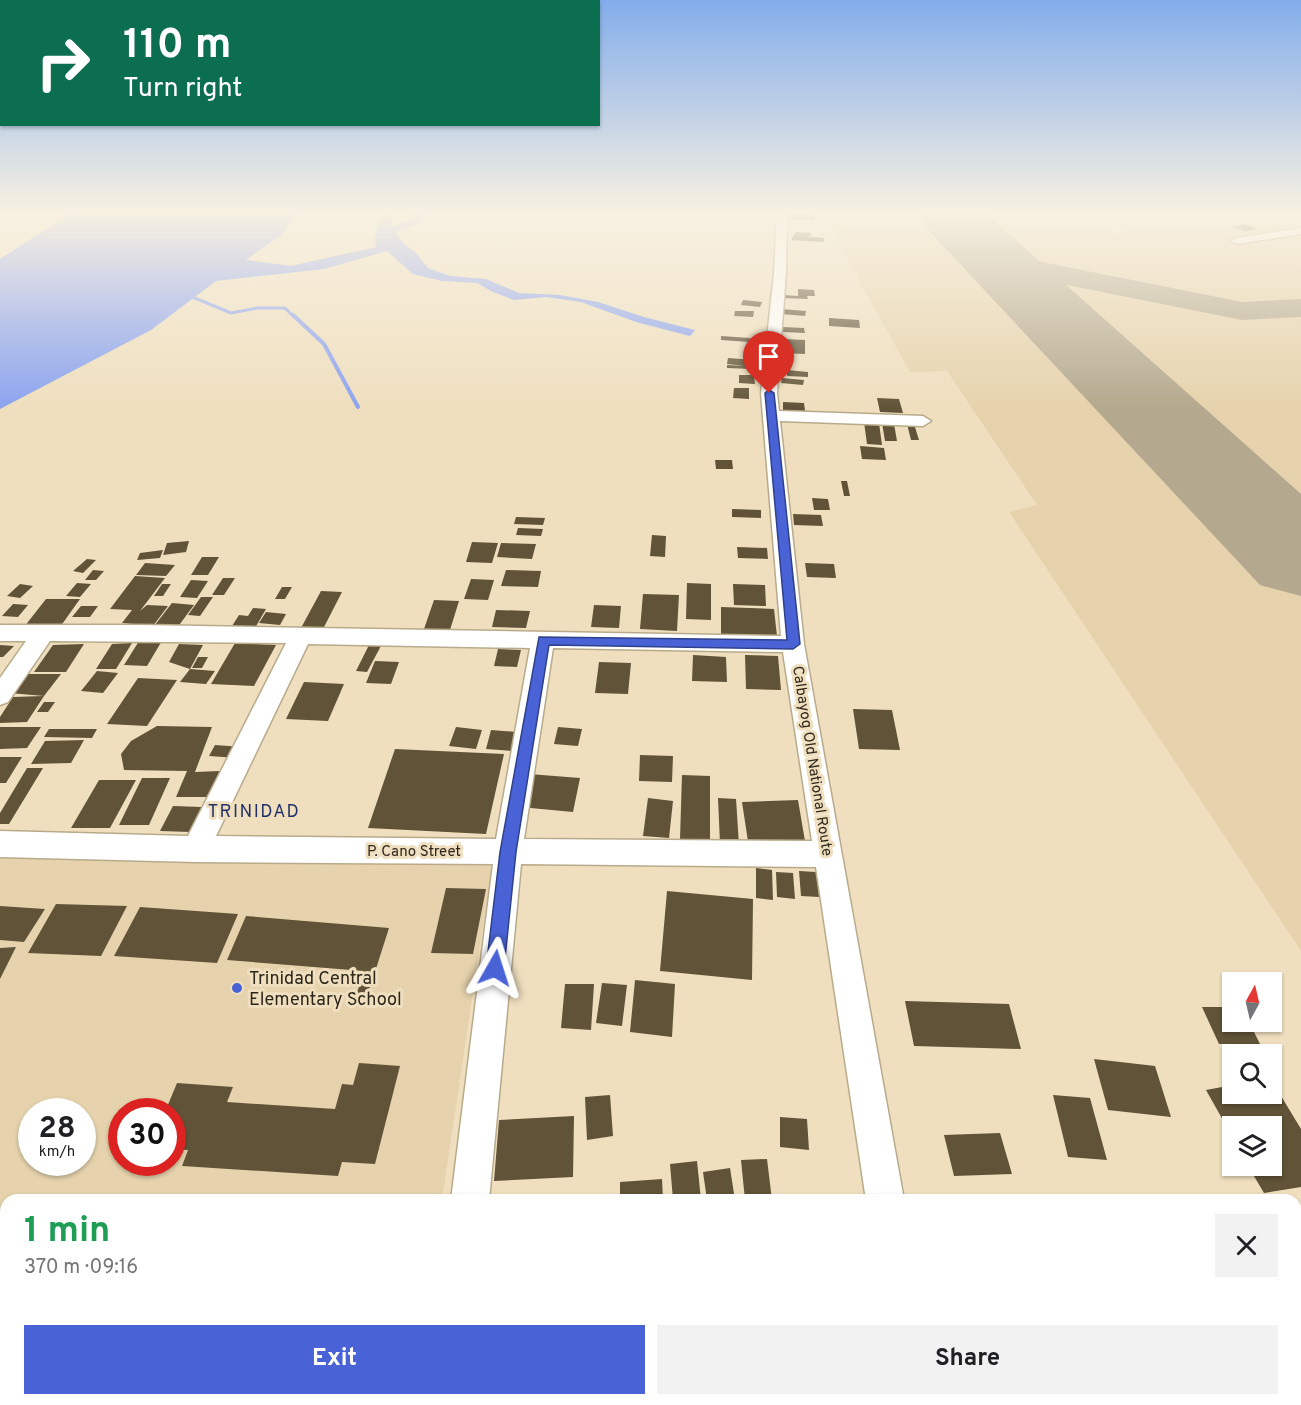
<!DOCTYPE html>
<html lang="en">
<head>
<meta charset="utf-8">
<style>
  body { margin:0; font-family:Overpass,sans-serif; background:#f2f2f2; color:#202124; height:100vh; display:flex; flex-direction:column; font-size:22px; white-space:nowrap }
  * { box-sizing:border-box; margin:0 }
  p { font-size:20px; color:#757577 }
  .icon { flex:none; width:33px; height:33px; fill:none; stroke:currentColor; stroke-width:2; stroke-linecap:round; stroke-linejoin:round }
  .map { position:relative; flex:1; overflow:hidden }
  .sheet { position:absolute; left:0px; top:1194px; width:1302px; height:212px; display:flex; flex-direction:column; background:#fff; border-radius:18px 18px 0 0; box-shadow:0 2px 4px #0004 }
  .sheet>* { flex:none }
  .top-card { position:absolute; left:0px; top:0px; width:600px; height:126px; box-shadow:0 2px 4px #0004; background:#0b6e4f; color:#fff; overflow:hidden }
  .needle { width:39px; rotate:8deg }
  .fabs { position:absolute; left:1222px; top:972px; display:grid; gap:12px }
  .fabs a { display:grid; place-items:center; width:60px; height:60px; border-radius:0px; background:#fff; box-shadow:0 2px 4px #0004; font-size:30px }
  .speed { position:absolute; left:18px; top:1098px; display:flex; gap:12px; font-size:30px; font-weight:700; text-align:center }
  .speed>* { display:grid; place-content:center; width:78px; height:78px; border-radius:50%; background:#fff; box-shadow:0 2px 4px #0004; line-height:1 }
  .speed small { font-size:15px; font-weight:400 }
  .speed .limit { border:9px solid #d22; background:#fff; color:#111 }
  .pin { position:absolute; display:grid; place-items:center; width:51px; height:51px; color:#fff; margin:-62px -26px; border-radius:50% 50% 50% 0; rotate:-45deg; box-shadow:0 0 6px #0007 }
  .pin .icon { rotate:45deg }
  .me { position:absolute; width:66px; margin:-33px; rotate:6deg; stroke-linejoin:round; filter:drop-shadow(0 0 4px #0008) }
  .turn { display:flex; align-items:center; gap:21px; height:126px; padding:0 24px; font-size:27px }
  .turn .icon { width:78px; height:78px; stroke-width:2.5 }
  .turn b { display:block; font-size:42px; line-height:51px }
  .round { display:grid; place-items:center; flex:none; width:63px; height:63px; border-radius:0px; background:#f2f2f2 }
  .overview { display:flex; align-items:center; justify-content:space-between; height:102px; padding:0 24px }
  h1 { font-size:36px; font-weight:700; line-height:45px; color:#1e9e55 }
  .primary-button { display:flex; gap:12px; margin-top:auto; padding:12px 24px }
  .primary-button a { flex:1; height:69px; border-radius:0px; background:#4963d7; color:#fff; font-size:24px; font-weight:700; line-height:69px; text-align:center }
  .primary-button a+a { background:#f2f2f2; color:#202124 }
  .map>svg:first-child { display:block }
</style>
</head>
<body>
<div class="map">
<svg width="1301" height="1405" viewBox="0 0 1301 1405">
  <rect width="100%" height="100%" fill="#efdfbf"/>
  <!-- built -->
  <path fill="#e6d3ad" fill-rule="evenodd" d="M 836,212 L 1085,212 L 1113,234 L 1195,212 L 1225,212 L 1236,216 L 1259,212 L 1301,212 L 1301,951 L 1009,512 L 1037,505 L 947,371 L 910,372 L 835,237 L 840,237 L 832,221 L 842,221 Z
    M 0,851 L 492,865 L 442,1200 L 6,1200 L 6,1306 L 0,1306 ZM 32,1112 L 82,1112 L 82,1162 L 32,1162 ZM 122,1112 L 172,1112 L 172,1162 L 122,1162 Z"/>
  <!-- water -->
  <path fill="#8ba3f0" d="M 73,212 L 300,212 L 280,236 L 246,260 L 291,266 L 376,247 C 374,231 377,225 388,212 L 395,212 L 390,227 L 411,220 L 416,212 L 427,212 L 417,224 L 395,232 L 404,244 L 416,253 L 428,268 L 450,276 L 486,279 L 519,293 L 560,295 L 598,302 L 644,317 L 695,330 L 690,336 L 636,322 L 581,302 L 546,297 L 514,300 L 491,291 L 477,283 L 442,281 L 413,274 L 387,251 L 324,269 L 216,281 L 151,330 L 0,409 L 0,259 Z"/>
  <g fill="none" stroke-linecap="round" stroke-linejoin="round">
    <!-- stream-far1 -->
    <path stroke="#8ba3f0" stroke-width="3" d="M 190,296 L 231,313 L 257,308 L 285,308 L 294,317"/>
    <!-- stream -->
    <path stroke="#8ba3f0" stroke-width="4" d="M 293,315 L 324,344 L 358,407"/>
    <!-- taxiway -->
    <path fill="#b4a88e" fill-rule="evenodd" d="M 1037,261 L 1242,302 L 1301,299 L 1301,317 L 1242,320 L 1037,279 L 1033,279 L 1029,288 L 1019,291 L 1009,288 L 1004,275 L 1008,269 Z"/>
    <!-- runway -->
    <path fill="#b4a88e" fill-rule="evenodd" d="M 927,212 L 984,212 L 1301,494 L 1301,596 L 1260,585 L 931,233 L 922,219 Z"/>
  </g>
  <!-- building -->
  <path fill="#605337" d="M 791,212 L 814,212 L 815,220 L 791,219 Z
    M 1245,224 L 1257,229 L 1246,231 L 1231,227 Z
    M 796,232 L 811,233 L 811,236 L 803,236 L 824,238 L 824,242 L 791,240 Z
    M 798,289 L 814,290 L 815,296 L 807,296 L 808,299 L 783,298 L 783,295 L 798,296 Z
    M 743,300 L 762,302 L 760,307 L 741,305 Z
    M 781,309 L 806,311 L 805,316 L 781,314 Z
    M 735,311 L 754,311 L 753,317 L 734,316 Z
    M 829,318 L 859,320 L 860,328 L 829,326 Z
    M 783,327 L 804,328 L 805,333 L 783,332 Z
    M 721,336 L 750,338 L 749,342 L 721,340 Z
    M 784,339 L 805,340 L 805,354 L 783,353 Z
    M 728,358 L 756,360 L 755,366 L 752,365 L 751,369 L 727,368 L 727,365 L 745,366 L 727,364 Z
    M 787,370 L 808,372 L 808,377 L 787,376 Z
    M 739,375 L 754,375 L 755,384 L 739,383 Z
    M 782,378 L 804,380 L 803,385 L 781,383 Z
    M 734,388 L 749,388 L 749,399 L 733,398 Z
    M 877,398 L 899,399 L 903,413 L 880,412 Z
    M 783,402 L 804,403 L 805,411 L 783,410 Z
    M 864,422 L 879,423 L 882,445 L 867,444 Z
    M 882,423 L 894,424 L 897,441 L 885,441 Z
    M 907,424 L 914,424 L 919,440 L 911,440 Z
    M 860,446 L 884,448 L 886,460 L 862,459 Z
    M 715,460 L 732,460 L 733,469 L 716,469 Z
    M 841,481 L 847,481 L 850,496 L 844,496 Z
    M 812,498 L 828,499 L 830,510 L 814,510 Z
    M 732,509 L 761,510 L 761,518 L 732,517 Z
    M 793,514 L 821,515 L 823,526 L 794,525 Z
    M 516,517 L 545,518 L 543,525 L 514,524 Z
    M 518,528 L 543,529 L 541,536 L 516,535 Z
    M 652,535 L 666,536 L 665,557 L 650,556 Z
    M 189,541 L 186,552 L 163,555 L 167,543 Z
    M 472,542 L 498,543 L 492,563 L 466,562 Z
    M 501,543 L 536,544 L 532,559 L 497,557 Z
    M 737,547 L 767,548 L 768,559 L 738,558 Z
    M 163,550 L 160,558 L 137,560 L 140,553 Z
    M 202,557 L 219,557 L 208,575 L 191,575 Z
    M 87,559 L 96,560 L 83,573 L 73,571 Z
    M 145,563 L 175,565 L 166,576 L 136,575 Z
    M 805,563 L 834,564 L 836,578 L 807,577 Z
    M 93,570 L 104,571 L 96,580 L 85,580 Z
    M 506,570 L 541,571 L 538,587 L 501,586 Z
    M 135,576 L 165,578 L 140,611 L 147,605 L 168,606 L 150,630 L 129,628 L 133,624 L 122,623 L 132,610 L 110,609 Z
    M 223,578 L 235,578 L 224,595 L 212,595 Z
    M 471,579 L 494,580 L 488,600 L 464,599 Z
    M 191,580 L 208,581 L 197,598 L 180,597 Z
    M 77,583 L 91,584 L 80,597 L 66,596 Z
    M 687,583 L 711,584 L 711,620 L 686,619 Z
    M 20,584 L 33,586 L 20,598 L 7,596 Z
    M 162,584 L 171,584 L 163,596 L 154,596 Z
    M 733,584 L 765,585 L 766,606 L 734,605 Z
    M 282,587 L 292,587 L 285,599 L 275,599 Z
    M 321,591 L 342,592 L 323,629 L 301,628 Z
    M 643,594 L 679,595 L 677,631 L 640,629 Z
    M 201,597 L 213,597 L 200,616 L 188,615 Z
    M 46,599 L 80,599 L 60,627 L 24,627 Z
    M 434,600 L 459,601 L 450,630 L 424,629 Z
    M 172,603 L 194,605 L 174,632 L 151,630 Z
    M 13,604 L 28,605 L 18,617 L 2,616 Z
    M 594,605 L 621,606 L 619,628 L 591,627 Z
    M 81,606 L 98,606 L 90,617 L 72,617 Z
    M 721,607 L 774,609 L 777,636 L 721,634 Z
    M 253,608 L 266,609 L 255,628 L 232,626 L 239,615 L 248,616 Z
    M 496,610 L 530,611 L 526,628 L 492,627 Z
    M 266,612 L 286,614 L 280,625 L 259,623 Z
    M 141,638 L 163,639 L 147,666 L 124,665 Z
    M 132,643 L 116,669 L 96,669 L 112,644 Z
    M 235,643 L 276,645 L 254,686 L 211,684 Z
    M 370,643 L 382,644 L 367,672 L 356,671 Z
    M 84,644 L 66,672 L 34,672 L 53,645 Z
    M 179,644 L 203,645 L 190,669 L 169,662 Z
    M 0,645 L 14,646 L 3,657 L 0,657 Z
    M 498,649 L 521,650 L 517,667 L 494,666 Z
    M 693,655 L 726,657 L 727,682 L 692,681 Z
    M 745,655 L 778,656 L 781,690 L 746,689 Z
    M 198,657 L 208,657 L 202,668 L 192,668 Z
    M 375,661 L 399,662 L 391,684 L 366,683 Z
    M 599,662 L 631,663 L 628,694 L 595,693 Z
    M 190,669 L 215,671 L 206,684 L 180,682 Z
    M 97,671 L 118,673 L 103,693 L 81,691 Z
    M 24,674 L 61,674 L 44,696 L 27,722 L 0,723 L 0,717 L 13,697 L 44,696 L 9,693 Z
    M 138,678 L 177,680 L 147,726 L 107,724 Z
    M 304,682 L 344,684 L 328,721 L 286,719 Z
    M 44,702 L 55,702 L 48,712 L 37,712 Z
    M 853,709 L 892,710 L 900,750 L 859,749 Z
    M 157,726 L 212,727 L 195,772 L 220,771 L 209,797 L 176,797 L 187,771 L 124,770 L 121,754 L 131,741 Z
    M 0,727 L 41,727 L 27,748 L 0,749 Z
    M 456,727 L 482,730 L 476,749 L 449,746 Z
    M 558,727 L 582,729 L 578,746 L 554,744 Z
    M 49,729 L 97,729 L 92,738 L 44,737 Z
    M 491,730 L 517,732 L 512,751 L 486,749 Z
    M 84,740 L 71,763 L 31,764 L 45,741 Z
    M 215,745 L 243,747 L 237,758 L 209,756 Z
    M 395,749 L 504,754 L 486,834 L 368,828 Z
    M 640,755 L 673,756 L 672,782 L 639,781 Z
    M 0,757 L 22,757 L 6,783 L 0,783 Z
    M 27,768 L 43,768 L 9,824 L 0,824 L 0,813 Z
    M 529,774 L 580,778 L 573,812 L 520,807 Z
    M 682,775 L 710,776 L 710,841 L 680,839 Z
    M 142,778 L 170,778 L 149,825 L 119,825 Z
    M 99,780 L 136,780 L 110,828 L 71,828 Z
    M 648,798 L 673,801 L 669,838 L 643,836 Z
    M 718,798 L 736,799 L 739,845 L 720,844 Z
    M 798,800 L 806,847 L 749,848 L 742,802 Z
    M 173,806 L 202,807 L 190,832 L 160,831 Z
    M 756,868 L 772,870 L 773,900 L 756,898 Z
    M 799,871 L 816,872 L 819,897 L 801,896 Z
    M 776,872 L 793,873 L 795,899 L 777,897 Z
    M 446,888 L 486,889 L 473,954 L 431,953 Z
    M 667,891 L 753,899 L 752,980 L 660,971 Z
    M 56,904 L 127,906 L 101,956 L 28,953 Z
    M 0,906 L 45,909 L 24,942 L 0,940 Z
    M 140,907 L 238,914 L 217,963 L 114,956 Z
    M 246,916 L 389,928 L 366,1000 L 355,999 L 364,971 L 227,960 Z
    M 16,947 L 0,979 L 0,948 Z
    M 635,980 L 675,984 L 672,1037 L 630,1032 Z
    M 602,983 L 627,985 L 622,1026 L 596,1023 Z
    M 565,984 L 594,984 L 591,1030 L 561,1028 Z
    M 905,1001 L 1009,1004 L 1021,1049 L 914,1046 Z
    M 1202,1007 L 1233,1007 L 1233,1022 L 1249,1022 L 1260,1044 L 1219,1044 Z
    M 1094,1059 L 1155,1066 L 1171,1117 L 1108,1110 Z
    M 359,1063 L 400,1066 L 375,1164 L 342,1162 L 338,1176 L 182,1166 L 188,1150 L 172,1149 L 172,1112 L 165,1112 L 177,1083 L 233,1087 L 227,1102 L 335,1109 L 342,1084 L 353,1085 Z
    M 1272,1081 L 1301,1129 L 1301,1187 L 1264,1193 L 1248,1166 L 1272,1166 L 1272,1126 L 1233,1126 L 1233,1138 L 1206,1090 L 1233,1085 L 1233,1094 L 1272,1094 Z
    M 610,1095 L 613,1136 L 587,1140 L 585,1097 Z
    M 1053,1095 L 1090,1098 L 1107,1160 L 1068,1157 Z
    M 574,1116 L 573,1177 L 494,1181 L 499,1120 Z
    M 780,1117 L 807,1119 L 809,1150 L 780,1147 Z
    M 1000,1133 L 1012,1174 L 954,1176 L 944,1135 Z
    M 767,1159 L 772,1200 L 745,1200 L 741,1160 Z
    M 697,1161 L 701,1200 L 673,1200 L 670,1164 Z
    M 730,1168 L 735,1200 L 707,1200 L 703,1172 Z
    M 662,1179 L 663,1200 L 620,1200 L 620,1182 Z
    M 6,1400 L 50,1400 L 48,1405 L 4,1405 Z
    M 66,1400 L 101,1400 L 99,1405 L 64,1405 Z
    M 117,1400 L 243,1400 L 241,1405 L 115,1405 Z
    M 569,1400 L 615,1400 L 615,1401 L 569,1405 Z"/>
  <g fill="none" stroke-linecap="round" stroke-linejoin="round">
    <!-- minor casing -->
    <g stroke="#b9aa8b" stroke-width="3">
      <path id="minor" d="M 777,212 L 787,212 L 786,273 L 777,393 L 779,411 L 923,416 L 931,421 L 923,426 L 780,421 L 804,644 L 904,1200 L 866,1200 L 816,867 L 521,864 L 489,1200 L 451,1200 L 493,864 L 196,862 L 0,857 L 0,831 L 188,836 L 286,643 L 50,641 L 8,702 L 0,705 L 0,678 L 26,641 L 0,641 L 0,625 L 141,625 L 781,636 L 761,393 L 774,273 ZM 308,644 L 530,648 L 496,839 L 216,836 ZM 553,648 L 783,652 L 812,841 L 524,839 Z
        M 1301,228 L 1301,234 L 1237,244 L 1231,241 L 1237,238 Z
        M 6,1327 L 6,1369 L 0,1370 L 0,1328 Z
        M 914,1400 L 956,1400 L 958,1405 L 916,1405 Z"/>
    </g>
    <!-- minor -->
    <use href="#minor" fill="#fff" fill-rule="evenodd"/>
  </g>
  <!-- sky -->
  <linearGradient id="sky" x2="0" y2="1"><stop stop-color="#83adeb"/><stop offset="0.52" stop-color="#f8f1e2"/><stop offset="1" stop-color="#f8f1e2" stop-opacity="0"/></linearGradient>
  <rect width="1301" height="409" fill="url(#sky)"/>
  <!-- route -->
  <path fill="#4963d7" stroke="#2f408c" stroke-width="1.5" d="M 769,390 L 774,393 L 800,644 L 793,649 L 549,645 L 516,852 L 504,968 L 501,974 L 495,977 L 489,974 L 486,968 L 500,852 L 539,637 L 787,640 L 765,393 Z"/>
  <!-- markers -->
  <circle fill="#4963d7" stroke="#efdfbf" stroke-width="2" cx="237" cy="988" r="6"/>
  <g text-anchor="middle" stroke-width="6" stroke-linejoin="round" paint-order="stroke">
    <!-- street labels -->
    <g font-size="15" fill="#2d271b" stroke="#efdfbf">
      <text transform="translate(813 761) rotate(81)" y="5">Calbayog Old National Route</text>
      <text x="414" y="856">P. Cano Street</text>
    </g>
    <!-- quarter labels -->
    <g font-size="18" letter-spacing="1.5" fill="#223068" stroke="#efdfbf">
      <text x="254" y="817">TRINIDAD</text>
    </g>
    <!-- near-poi labels -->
    <g font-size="18" fill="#2d271b" stroke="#efdfbf" text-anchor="start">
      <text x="249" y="984">Trinidad Central<tspan x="249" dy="21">Elementary School</tspan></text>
    </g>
  </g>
</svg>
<div class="fabs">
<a><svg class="needle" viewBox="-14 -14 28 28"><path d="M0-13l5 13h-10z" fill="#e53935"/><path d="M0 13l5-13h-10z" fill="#757577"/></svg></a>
<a><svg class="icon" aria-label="search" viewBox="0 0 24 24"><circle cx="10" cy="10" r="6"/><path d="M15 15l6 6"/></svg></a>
<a><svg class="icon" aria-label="layers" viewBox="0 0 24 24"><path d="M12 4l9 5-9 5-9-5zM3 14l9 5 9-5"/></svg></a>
</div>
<div class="speed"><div>28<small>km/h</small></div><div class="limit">30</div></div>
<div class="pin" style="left:769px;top:393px;background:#d93025"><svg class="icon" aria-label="arrive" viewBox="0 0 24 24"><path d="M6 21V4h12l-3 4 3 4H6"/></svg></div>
<svg class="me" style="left:495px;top:968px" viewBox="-20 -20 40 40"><path d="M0-17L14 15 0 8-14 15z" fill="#4963d7" stroke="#fff" stroke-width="4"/></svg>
<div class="top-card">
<div class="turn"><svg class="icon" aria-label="right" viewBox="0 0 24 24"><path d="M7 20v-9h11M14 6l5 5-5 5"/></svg><div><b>110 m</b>Turn right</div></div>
</div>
<section class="sheet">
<div class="overview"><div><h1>1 min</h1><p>370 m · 09:16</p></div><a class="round"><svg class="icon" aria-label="close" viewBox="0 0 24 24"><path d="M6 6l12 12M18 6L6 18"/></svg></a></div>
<div class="primary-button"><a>Exit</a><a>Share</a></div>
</section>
</div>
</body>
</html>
